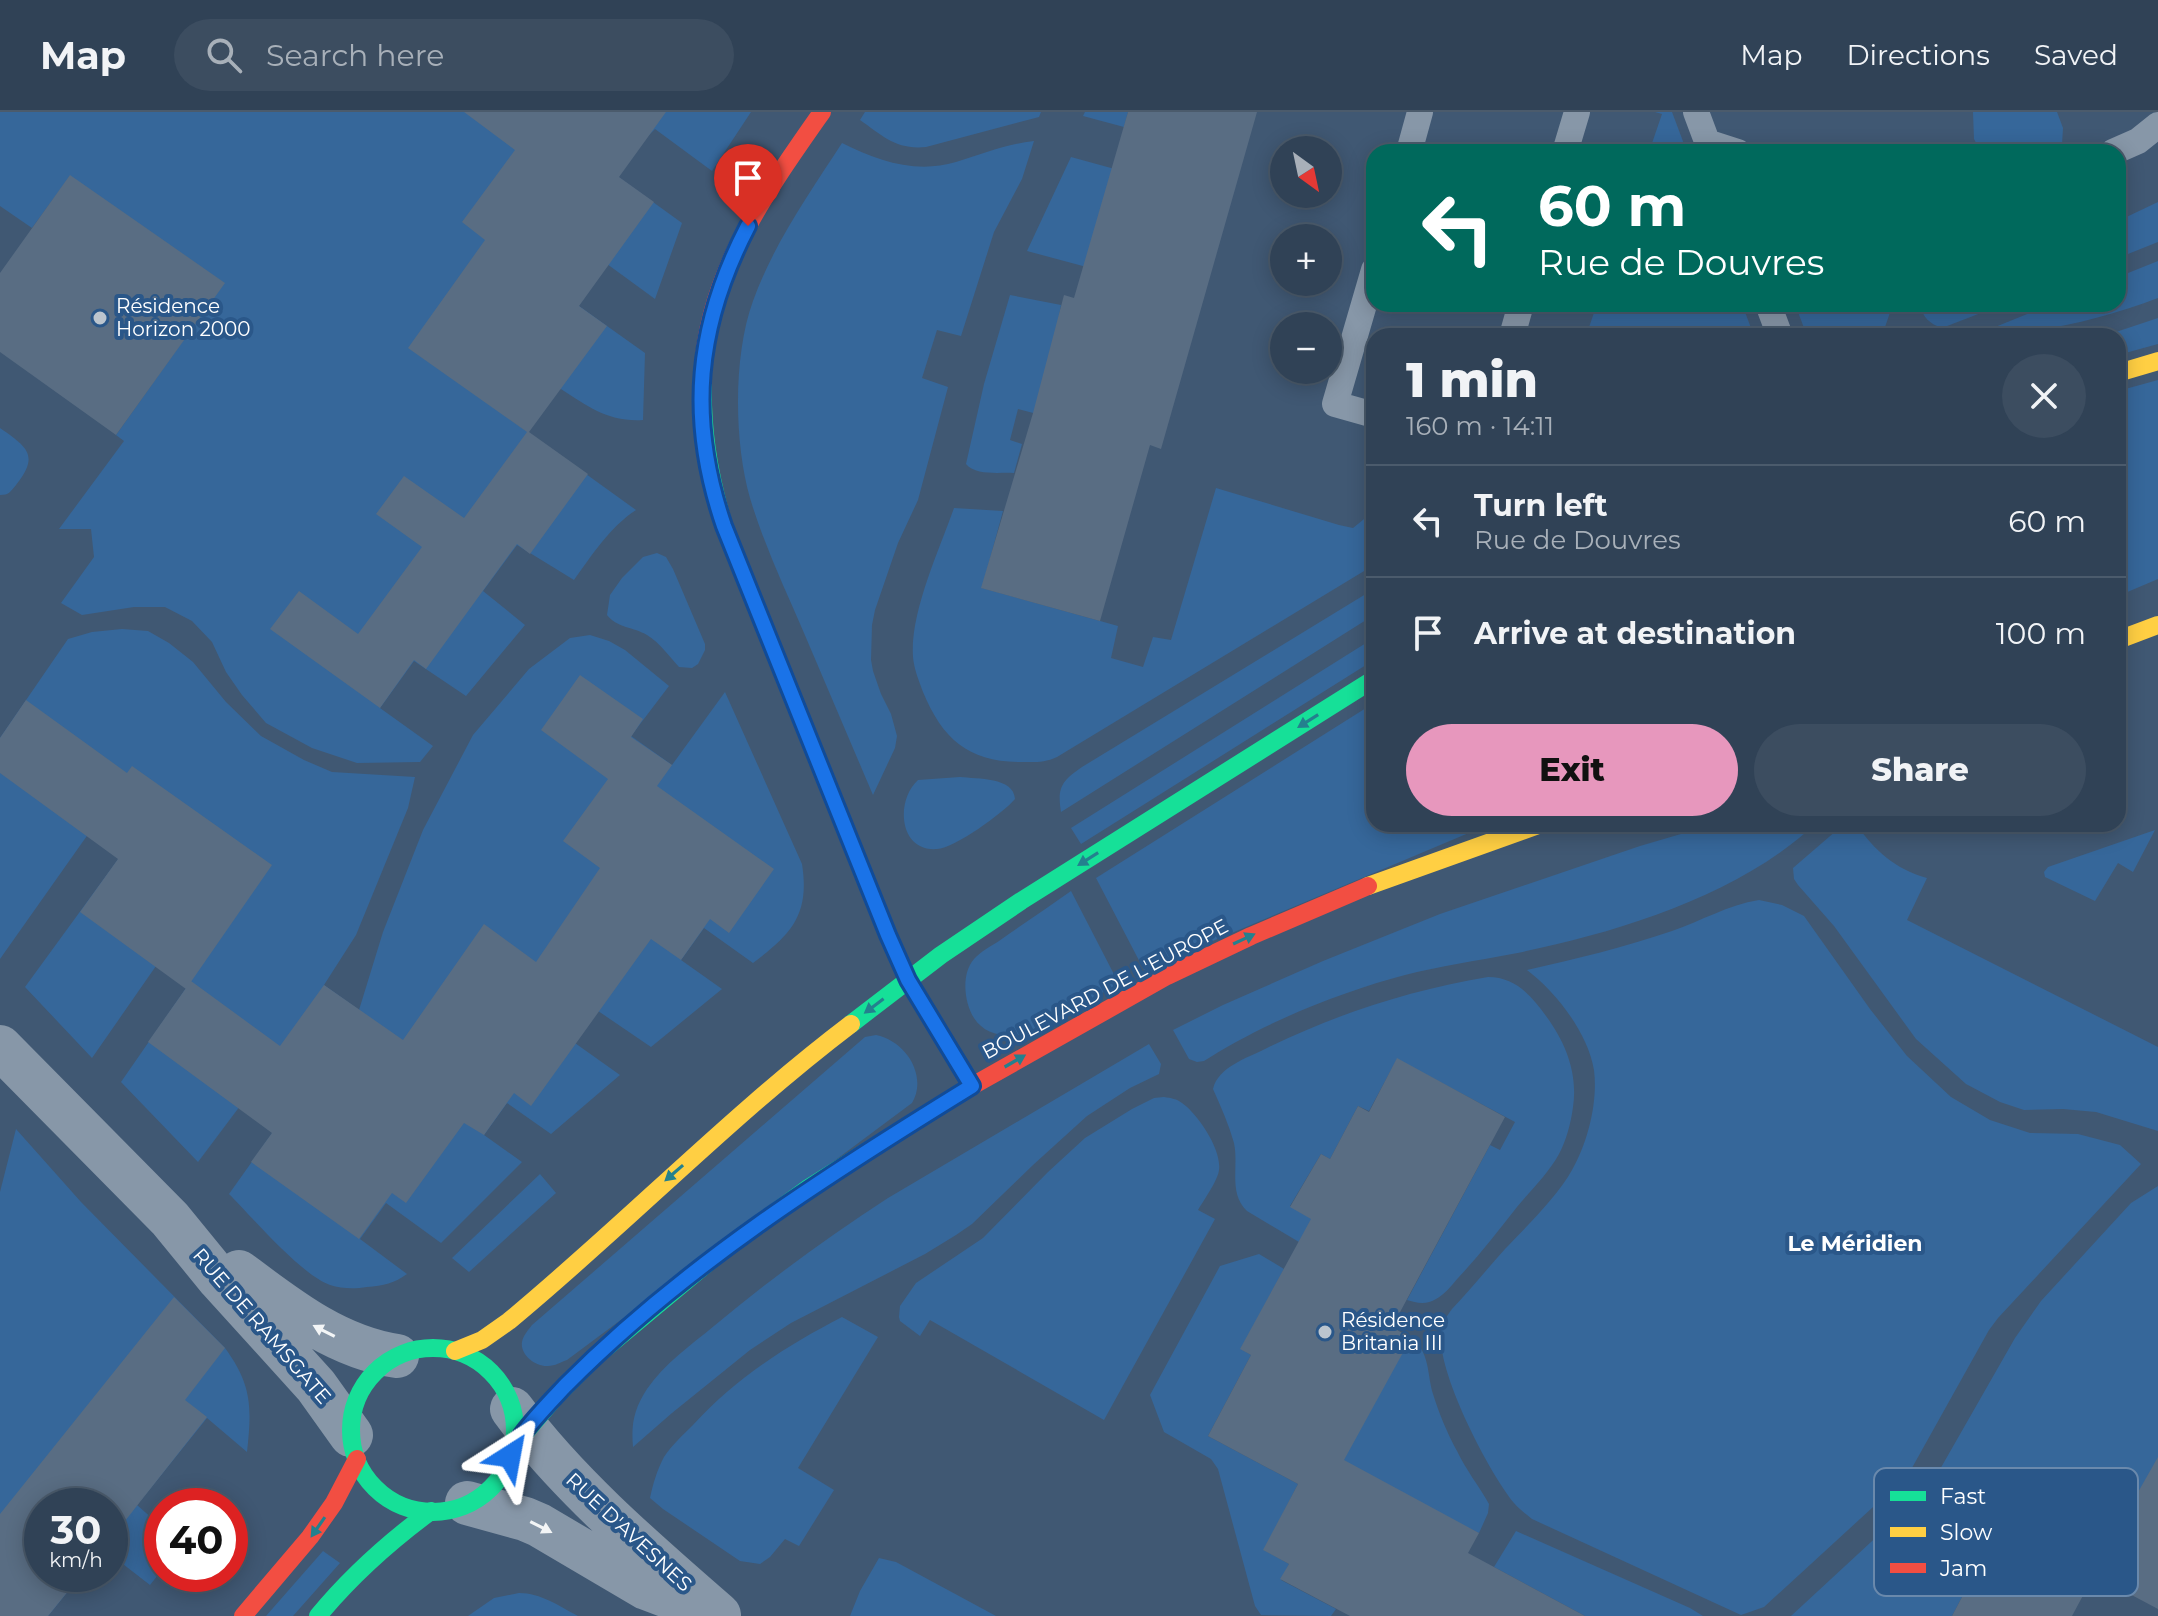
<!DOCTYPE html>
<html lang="en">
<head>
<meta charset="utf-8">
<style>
  body { margin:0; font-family:Montserrat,sans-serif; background:#3c4d60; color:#f1f3f6; height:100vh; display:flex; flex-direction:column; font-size:30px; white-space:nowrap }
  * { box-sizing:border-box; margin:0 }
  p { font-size:26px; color:#a8b0b9 }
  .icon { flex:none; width:44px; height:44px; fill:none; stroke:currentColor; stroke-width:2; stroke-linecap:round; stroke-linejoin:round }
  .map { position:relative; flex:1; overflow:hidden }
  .details { position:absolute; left:1366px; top:216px; width:760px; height:504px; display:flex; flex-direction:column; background:#304256; border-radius:24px; box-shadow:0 4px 20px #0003,0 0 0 2px #4b5b6c }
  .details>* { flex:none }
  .hud { position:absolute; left:1366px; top:32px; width:760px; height:168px; border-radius:24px; box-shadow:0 4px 20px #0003,0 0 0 2px #4b5b6c; background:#00695c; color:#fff; overflow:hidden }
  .needle { width:52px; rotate:147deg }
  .fabs { position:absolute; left:1270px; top:24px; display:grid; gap:16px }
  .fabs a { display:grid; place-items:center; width:72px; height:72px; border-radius:50%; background:#304256; box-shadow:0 4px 20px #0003,0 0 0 2px #4b5b6c; font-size:40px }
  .speed { position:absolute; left:24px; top:1376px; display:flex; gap:16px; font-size:40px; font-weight:700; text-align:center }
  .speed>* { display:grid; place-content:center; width:104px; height:104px; border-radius:50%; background:#304256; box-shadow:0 4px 20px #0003,0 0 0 2px #4b5b6c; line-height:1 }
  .speed small { font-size:20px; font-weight:400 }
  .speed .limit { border:12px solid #d22; background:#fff; color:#111 }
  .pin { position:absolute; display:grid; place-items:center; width:68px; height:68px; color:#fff; margin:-82px -34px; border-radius:50% 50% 50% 0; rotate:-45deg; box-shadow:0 0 8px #0007 }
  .pin .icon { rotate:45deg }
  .me { position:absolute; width:88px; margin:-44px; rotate:34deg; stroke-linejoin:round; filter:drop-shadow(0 0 6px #0008) }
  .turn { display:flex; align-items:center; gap:28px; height:168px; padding:0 40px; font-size:36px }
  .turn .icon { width:104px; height:104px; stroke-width:2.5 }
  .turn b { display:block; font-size:56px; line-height:68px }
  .round { display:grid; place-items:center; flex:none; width:84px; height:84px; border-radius:42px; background:#3c4d60 }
  .summary { display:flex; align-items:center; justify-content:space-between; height:136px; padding:0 40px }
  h1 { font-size:48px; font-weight:800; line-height:60px }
  .cta { display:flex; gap:16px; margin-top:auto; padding:16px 40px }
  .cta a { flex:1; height:92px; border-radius:48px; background:#e797bd; color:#111; font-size:32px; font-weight:800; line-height:92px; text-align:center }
  .cta a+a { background:#3c4d60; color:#f1f3f6 }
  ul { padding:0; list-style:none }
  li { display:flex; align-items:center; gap:24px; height:112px; padding:0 40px; border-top:2px solid #4b5b6c }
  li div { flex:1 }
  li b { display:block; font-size:30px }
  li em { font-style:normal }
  header { display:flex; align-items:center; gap:48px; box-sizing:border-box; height:112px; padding:0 40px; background:#304256; border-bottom:2px solid #4b5b6c }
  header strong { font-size:38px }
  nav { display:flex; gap:44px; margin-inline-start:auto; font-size:28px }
  .search { width:560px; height:72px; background:#3c4d60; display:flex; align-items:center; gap:20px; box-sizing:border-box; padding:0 28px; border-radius:44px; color:#a8b0b9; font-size:30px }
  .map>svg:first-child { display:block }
</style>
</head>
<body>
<header>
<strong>Map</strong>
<div class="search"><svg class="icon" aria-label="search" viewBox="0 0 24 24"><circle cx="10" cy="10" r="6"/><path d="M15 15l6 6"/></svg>Search here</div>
<nav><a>Map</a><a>Directions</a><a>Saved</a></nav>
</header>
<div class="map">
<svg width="2158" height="1504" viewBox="0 0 2158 1504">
  <rect width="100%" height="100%" fill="#405873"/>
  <!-- green -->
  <path fill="#36679a" d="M 0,0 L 751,0 L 712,59 L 655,17 L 649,23 L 632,11 L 603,54 L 682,111 L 655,187 L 592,141 L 562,182 L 645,241 L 643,308 C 608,310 589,295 561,277 L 511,308 L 636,398 C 610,415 592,443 574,468 L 517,433 L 483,479 L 525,513 L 466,584 L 414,549 L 380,596 L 433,634 L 420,650 L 357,651 L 312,636 L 266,611 L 242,583 L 226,560 L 212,530 L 192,509 L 165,495 L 134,495 L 82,503 L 61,491 L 94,445 L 91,417 L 59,417 L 124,329 L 116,323 L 224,171 L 70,64 L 32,116 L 0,94 Z
    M 865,0 L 1041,0 L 1039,5 L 926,35 C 896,38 883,24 860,8 Z
    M 1085,0 L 1128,0 L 1124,15 L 1083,4 Z
    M 1655,0 L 1672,0 L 1687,40 L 1649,40 L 1662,2 Z
    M 1973,0 L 2057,0 L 2063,16 L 2062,33 L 2040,40 L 1981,40 L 1974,27 Z
    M 1034,29 L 1022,67 L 994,120 L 961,224 L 937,218 L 922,266 L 948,275 L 918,388 L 898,431 L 875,498 L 872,513 L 871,548 L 873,559 L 881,582 L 891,602 L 897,624 L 895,636 L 873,683 C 850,629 827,575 804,521 C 785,477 764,433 750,386 C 734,330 733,244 753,189 C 774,131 809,82 842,31 C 878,49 916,62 956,50 C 982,42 1007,32 1034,29 Z
    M 1071,45 L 1122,59 L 1094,157 L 1027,139 Z
    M 2158,90 L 2158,130 L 2118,146 L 2118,109 Z
    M 2158,149 L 2158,186 C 2104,207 2031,224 1973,224 L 2052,192 L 2118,192 L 2118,165 Z
    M 1010,183 L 1061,193 L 1041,303 L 1018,297 L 1010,328 L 1022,332 L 1014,361 C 999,360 976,364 966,352 L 984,272 Z
    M 1597,192 L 1742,192 L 1754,224 L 1586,224 Z
    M 1795,192 L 1893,192 L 1885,215 L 1880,224 L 1807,224 Z
    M 1920,192 L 2004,192 L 1942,216 C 1930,212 1922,205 1920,192 Z
    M 2158,206 L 2158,232 L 2118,243 L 2118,224 L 2104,224 Z
    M 2158,268 L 2158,467 L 2118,484 L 2118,279 Z
    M 0,316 C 27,335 40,343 16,373 C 10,380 9,383 0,383 Z
    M 1216,376 L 1339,413 L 1353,416 L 1374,399 L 1374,453 L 1057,645 C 1044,651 1035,650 1021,650 C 969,650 943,628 923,580 C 919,569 914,557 913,545 C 910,500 939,439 954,396 L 1003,399 L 982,476 L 1118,514 L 1111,546 L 1143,555 L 1153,525 L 1171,528 Z
    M 657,441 L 666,445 L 673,457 L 705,532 L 705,538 L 698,552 L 692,556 L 679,555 C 669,544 660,531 647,523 C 634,515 617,516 607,503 L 610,483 L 622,466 L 643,445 Z
    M 1374,477 L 1374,503 L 1061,700 C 1057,675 1062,669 1082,655 Z
    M 122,517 L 148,519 L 169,531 L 193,550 L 226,590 L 261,624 L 304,648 L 332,660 L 415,665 L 408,696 L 356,823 L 324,873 L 359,898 L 383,820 L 423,718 L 473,623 L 529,557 L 570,526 L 590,523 L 609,529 L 625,538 L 669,574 L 631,624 L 672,653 L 725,580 L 802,752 C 810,803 791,822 753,851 L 704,816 L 681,848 L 722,877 L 651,935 L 582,888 L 558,919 L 620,963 L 551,1022 L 507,991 L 484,1023 L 522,1050 L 441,1131 L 386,1091 L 360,1127 L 407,1162 C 395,1171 383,1174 367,1175 C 355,1177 342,1177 330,1173 C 300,1162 253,1106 229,1082 L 280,1010 L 249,982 L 198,1050 L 121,970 L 191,869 L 165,841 L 92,946 L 25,875 L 122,742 L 96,711 L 0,847 L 0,626 L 68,527 L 92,520 Z
    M 1374,526 L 1374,548 L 1081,732 L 1071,716 Z
    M 1374,591 L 1374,712 L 1490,712 L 1144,858 L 1096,766 Z
    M 960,665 C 977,667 1014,665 1015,687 C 1003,701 955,736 937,737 C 899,740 895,689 918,668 Z
    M 1715,712 L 1815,712 C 1739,784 1613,822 1512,842 C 1476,849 1440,854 1405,863 C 1340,880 1261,912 1204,949 L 1197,950 L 1189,947 L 1173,918 L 1223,893 L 1323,849 L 1440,802 L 1640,734 Z
    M 1844,712 L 1856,712 C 1875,739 1895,757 1927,766 L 1907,808 L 2158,935 L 2158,1019 L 2096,1000 L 2063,997 L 2024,998 L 2000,990 L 1966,972 L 1916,927 L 1834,814 L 1798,773 L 1794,767 L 1793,756 Z
    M 2155,718 L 2133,760 L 2118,751 L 2095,789 L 2045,765 L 2044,760 L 2048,755 Z
    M 1071,779 L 1119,872 L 1024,922 C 1005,926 985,923 974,906 C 964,890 961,862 974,847 C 980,840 991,834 999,829 C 1023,812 1047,796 1071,779 Z
    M 1759,788 L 1782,793 L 1804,804 L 1870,897 L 1907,944 L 1951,985 L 1990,1008 L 2030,1021 L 2078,1022 L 2120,1033 L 2141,1052 L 1998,1206 L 1989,1218 L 1908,1363 L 1764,1495 L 1741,1503 L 1532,1407 C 1526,1402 1519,1397 1514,1391 C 1488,1359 1436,1259 1441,1219 C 1442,1210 1447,1204 1452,1197 C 1471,1177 1487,1157 1505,1137 C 1526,1115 1557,1085 1572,1058 C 1588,1030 1598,990 1594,958 C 1588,921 1556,880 1527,858 C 1576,847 1625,835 1672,819 C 1701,809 1728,793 1759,788 Z
    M 1488,865 C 1515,865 1531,883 1546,904 C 1566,931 1578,962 1573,995 C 1571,1011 1566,1029 1559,1042 C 1548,1062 1531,1078 1517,1095 C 1498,1119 1479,1144 1458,1166 C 1452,1173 1444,1183 1436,1187 C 1427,1193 1416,1191 1407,1188 L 1490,1033 L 1500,1038 L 1515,1010 L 1397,947 L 1369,999 L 1358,994 L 1330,1047 L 1321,1042 L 1290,1094 L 1312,1107 L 1299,1130 L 1247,1099 C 1228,1081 1239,1054 1234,1031 C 1229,1013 1221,995 1213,977 C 1218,955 1247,946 1265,937 C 1336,902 1410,878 1488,865 Z
    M 876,923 C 906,929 928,964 912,991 L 567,1248 C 561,1250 555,1254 548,1254 C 536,1255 520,1243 522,1230 C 523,1224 528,1218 532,1213 L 865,925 Z
    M 1149,932 L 1161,952 L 1159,962 L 1130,976 L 1087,1004 L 1033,1053 L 972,1112 L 956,1123 L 925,1142 L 791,1211 L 750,1238 L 672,1301 L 633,1335 C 631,1312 634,1297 647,1277 C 664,1252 691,1233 714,1214 C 769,1168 828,1125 888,1086 Z
    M 1164,985 C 1171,986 1177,987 1182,991 C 1198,1002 1222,1038 1219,1058 C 1218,1068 1204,1088 1198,1098 L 1215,1107 L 1104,1308 L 930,1208 L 920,1224 L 900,1209 L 899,1205 L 900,1194 L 916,1171 L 983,1126 L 1048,1060 L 1085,1026 L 1132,997 L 1154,986 Z
    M 16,1017 L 81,1090 L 225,1236 C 252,1273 252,1295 247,1340 L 207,1306 L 137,1393 L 162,1415 L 162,1458 L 150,1473 L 110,1442 L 110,1394 L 42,1394 L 42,1462 L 82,1462 L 48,1504 L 0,1504 L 0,1080 Z
    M 540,1062 L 556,1081 L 469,1160 L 452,1146 Z
    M 2158,1074 L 2158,1375 L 2104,1440 L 2011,1392 L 1952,1504 L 1791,1504 L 1924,1381 L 1935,1366 L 2015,1226 L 2041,1189 L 2131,1091 Z
    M 1259,1142 L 1284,1157 L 1241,1237 L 1251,1243 L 1208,1324 L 1298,1372 L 1264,1438 L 1289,1452 L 1281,1468 L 1336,1497 L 1331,1504 L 1261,1503 L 1255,1494 L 1218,1357 L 1211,1347 L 1164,1320 L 1150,1283 L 1220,1154 Z
    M 842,1205 L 878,1225 L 798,1356 L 834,1378 L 799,1434 L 785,1427 L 770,1445 L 760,1452 L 740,1449 L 663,1397 L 650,1386 C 653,1372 657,1358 664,1345 C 672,1333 683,1323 693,1313 C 736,1266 786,1234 842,1205 Z
    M 1411,1226 C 1430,1239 1427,1262 1433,1282 C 1439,1301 1447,1321 1457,1339 C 1466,1358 1479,1374 1489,1392 L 1488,1401 L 1479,1421 L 1328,1354 Z
    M 1516,1419 L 1690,1496 L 1703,1504 L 1585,1504 L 1494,1455 Z
    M 323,1439 L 340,1451 L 293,1504 L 266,1504 Z
    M 879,1446 L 896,1450 L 996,1504 L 850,1504 L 860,1479 Z
    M 519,1481 C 541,1481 559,1494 578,1504 L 468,1504 L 494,1486 Z"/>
  <!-- building -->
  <path fill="#596d83" d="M 464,0 L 666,0 L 619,65 L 654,90 L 579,194 L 607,214 L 529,320 L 588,362 L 530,442 L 517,432 L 426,557 L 414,548 L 380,596 L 270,517 L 299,479 L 358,522 L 422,435 L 376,402 L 404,364 L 464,406 L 527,320 L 408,236 L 485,128 L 462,110 L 515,38 Z
    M 1128,0 L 1257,0 L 1161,337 L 1150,333 L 1100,509 L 981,476 L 1033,301 L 1064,183 L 1074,186 Z
    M 70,63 L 225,171 L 116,323 L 0,240 L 0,161 Z
    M 580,563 L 643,607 L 631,625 L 672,653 L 657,674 L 774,757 L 729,821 L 710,807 L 681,848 L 651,827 L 531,994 L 514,981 L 484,1023 L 464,1011 L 406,1091 L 392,1081 L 359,1127 L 251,1050 L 272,1021 L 148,930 L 191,869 L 280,934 L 324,873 L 403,928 L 484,812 L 536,850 L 600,756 L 563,729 L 608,667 L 541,618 Z
    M 26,588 L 127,661 L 132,654 L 272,753 L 186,877 L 80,800 L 118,747 L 0,661 L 0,626 Z
    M 1397,946 L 1505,1005 L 1392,1215 L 1411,1226 L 1344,1348 L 1479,1421 L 1468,1441 L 1585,1504 L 1350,1504 L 1280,1467 L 1289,1452 L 1263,1438 L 1298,1372 L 1208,1324 L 1251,1243 L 1240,1237 L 1311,1107 L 1290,1095 L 1321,1042 L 1330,1047 L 1358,994 L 1369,1000 Z
    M 174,1185 L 225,1236 L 185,1288 L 207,1305 L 110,1428 L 110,1394 L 42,1394 L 42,1462 L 82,1462 L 48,1504 L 0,1504 L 0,1402 Z
    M 2158,1345 L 2158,1497 L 2094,1463 L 2072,1504 L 1952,1504 L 2011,1392 L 2104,1440 Z"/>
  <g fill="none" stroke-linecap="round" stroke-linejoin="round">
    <!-- lane -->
    <path stroke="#8797a8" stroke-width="26" d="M 1696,0 L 1711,40
      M 1707,30 L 1738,40
      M 1409,40 L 1420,0
      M 1565,40 L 1577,0
      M 2113,40 L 2138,29 L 2158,13
      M 1374,158 L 1335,292 L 1374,303
      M 1768,192 L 1780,224
      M 1512,224 L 1521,192"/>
    <!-- street -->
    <path stroke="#8797a8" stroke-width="44" d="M 0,935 L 170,1107 L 219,1167 L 316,1274 L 351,1323
      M 239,1160 C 287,1196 336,1235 397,1244
      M 512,1297 C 567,1372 649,1442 719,1503
      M 467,1391 L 525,1407 L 539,1413 L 646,1476 L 689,1492"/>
    <!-- fast -->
    <path stroke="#16e098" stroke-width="18" d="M 703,258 C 701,314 708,360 724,414 L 888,823 L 908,868 L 972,974
      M 851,912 L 941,843 L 1021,789 L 1374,567
      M351 1318a82 82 0 1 1 164 0a82 82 0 1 1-164 0Z
      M 512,1336 L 557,1283 L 596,1244 L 717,1143 L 807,1077 L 965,978
      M 318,1504 C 351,1464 389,1430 431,1399"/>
    <!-- slow -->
    <path stroke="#ffcf43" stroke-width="18" d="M 2118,261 L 2158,249
      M 2118,528 L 2158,513
      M 1368,774 L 1541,712
      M 455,1239 L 482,1228 L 509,1209 C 625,1113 731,1003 851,912"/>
    <!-- jam -->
    <path stroke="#f24e42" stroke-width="18" d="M 703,258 C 708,160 768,77 822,0
      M 965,978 L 1167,864 L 1251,824 L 1368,774
      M 243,1504 L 310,1425 L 334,1391 L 357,1347"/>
  </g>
  <!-- one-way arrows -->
  <defs><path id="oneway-solid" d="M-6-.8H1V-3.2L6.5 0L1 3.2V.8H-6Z" transform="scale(2)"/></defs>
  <g fill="#24808e">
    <use href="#oneway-solid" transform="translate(1308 609) rotate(148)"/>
    <use href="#oneway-solid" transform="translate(1088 747) rotate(148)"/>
    <use href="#oneway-solid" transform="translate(1244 827) rotate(-25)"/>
    <use href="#oneway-solid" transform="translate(874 894) rotate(143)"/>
    <use href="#oneway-solid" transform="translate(1015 949) rotate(-30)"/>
    <use href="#oneway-solid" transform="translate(674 1061) rotate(139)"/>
    <use href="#oneway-solid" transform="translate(318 1415) rotate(125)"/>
  </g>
  <g fill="#f3f5f6">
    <use href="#oneway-solid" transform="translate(324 1219) rotate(-153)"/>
    <use href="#oneway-solid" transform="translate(541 1415) rotate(27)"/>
  </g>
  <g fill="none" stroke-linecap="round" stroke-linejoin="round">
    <!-- route casing -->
    <g stroke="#114b97" stroke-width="20">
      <path id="route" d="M 510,1344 C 515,1325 552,1288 566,1273 C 685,1153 829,1062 972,974 L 908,868 L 888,823 L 724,414 C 687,306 696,214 748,114"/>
    </g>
    <!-- route -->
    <use href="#route" stroke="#1a73e8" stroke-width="14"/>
  </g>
  <!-- markers -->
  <g fill="#bcc5ce" stroke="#2a5789" stroke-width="3">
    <circle cx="100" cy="206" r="8"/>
    <circle cx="1325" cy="1220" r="8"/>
  </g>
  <g text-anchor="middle" stroke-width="8" stroke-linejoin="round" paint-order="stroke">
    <!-- poi labels -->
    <g font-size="20" fill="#fff" stroke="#2a5789" text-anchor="start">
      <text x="116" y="201">Résidence<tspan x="116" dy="23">Horizon 2000</tspan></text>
      <text x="1341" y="1215">Résidence<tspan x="1341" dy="23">Britania III</tspan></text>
    </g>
    <!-- street labels -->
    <g font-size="20" fill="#fff" stroke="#2a5789">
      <text transform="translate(1105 877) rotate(-28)" y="7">BOULEVARD DE L'EUROPE</text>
      <text transform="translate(262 1214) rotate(49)" y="7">RUE DE RAMSGATE</text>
      <text transform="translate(629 1420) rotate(43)" y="7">RUE D'AVESNES</text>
    </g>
    <!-- neighbourhood labels -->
    <g font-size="22" font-weight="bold" fill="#fff" stroke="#2a5789">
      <text x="1855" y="1139">Le Méridien</text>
    </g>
  </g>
  <!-- legend -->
  <rect x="1874" y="1356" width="264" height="128" rx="12" fill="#2a5789" stroke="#6a89ac" stroke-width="2"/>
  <rect x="1890" y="1379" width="36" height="10" fill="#16e098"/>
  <rect x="1890" y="1415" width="36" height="10" fill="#ffcf43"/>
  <rect x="1890" y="1451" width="36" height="10" fill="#f24e42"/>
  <g font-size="22" fill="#fff">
    <text x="1940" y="1392">Fast</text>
    <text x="1940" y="1428">Slow</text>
    <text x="1940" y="1464">Jam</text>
  </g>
</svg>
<div class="fabs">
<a><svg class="needle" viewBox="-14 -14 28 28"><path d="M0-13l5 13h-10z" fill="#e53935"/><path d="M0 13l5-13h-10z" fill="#a8b0b9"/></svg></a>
<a>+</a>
<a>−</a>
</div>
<div class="speed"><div>30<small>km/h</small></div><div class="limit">40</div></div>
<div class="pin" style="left:748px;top:114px;background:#d93025"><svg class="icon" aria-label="arrive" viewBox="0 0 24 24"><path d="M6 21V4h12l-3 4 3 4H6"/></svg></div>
<svg class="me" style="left:510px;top:1344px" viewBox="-20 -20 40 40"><path d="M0-17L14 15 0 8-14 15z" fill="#1a73e8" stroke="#fff" stroke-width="4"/></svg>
<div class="hud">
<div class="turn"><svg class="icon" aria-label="left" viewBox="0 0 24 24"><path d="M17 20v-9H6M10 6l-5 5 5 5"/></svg><div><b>60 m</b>Rue de Douvres</div></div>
</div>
<section class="details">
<div class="summary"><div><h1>1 min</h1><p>160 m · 14:11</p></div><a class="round"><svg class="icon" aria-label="close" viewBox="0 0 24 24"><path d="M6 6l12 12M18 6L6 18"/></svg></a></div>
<ul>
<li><svg class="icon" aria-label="left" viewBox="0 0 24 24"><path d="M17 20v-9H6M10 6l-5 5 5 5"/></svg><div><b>Turn left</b><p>Rue de Douvres</p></div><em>60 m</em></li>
<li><svg class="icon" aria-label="arrive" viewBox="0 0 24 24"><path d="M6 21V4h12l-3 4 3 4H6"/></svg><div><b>Arrive at destination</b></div><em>100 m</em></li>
</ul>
<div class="cta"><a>Exit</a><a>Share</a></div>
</section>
</div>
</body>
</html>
